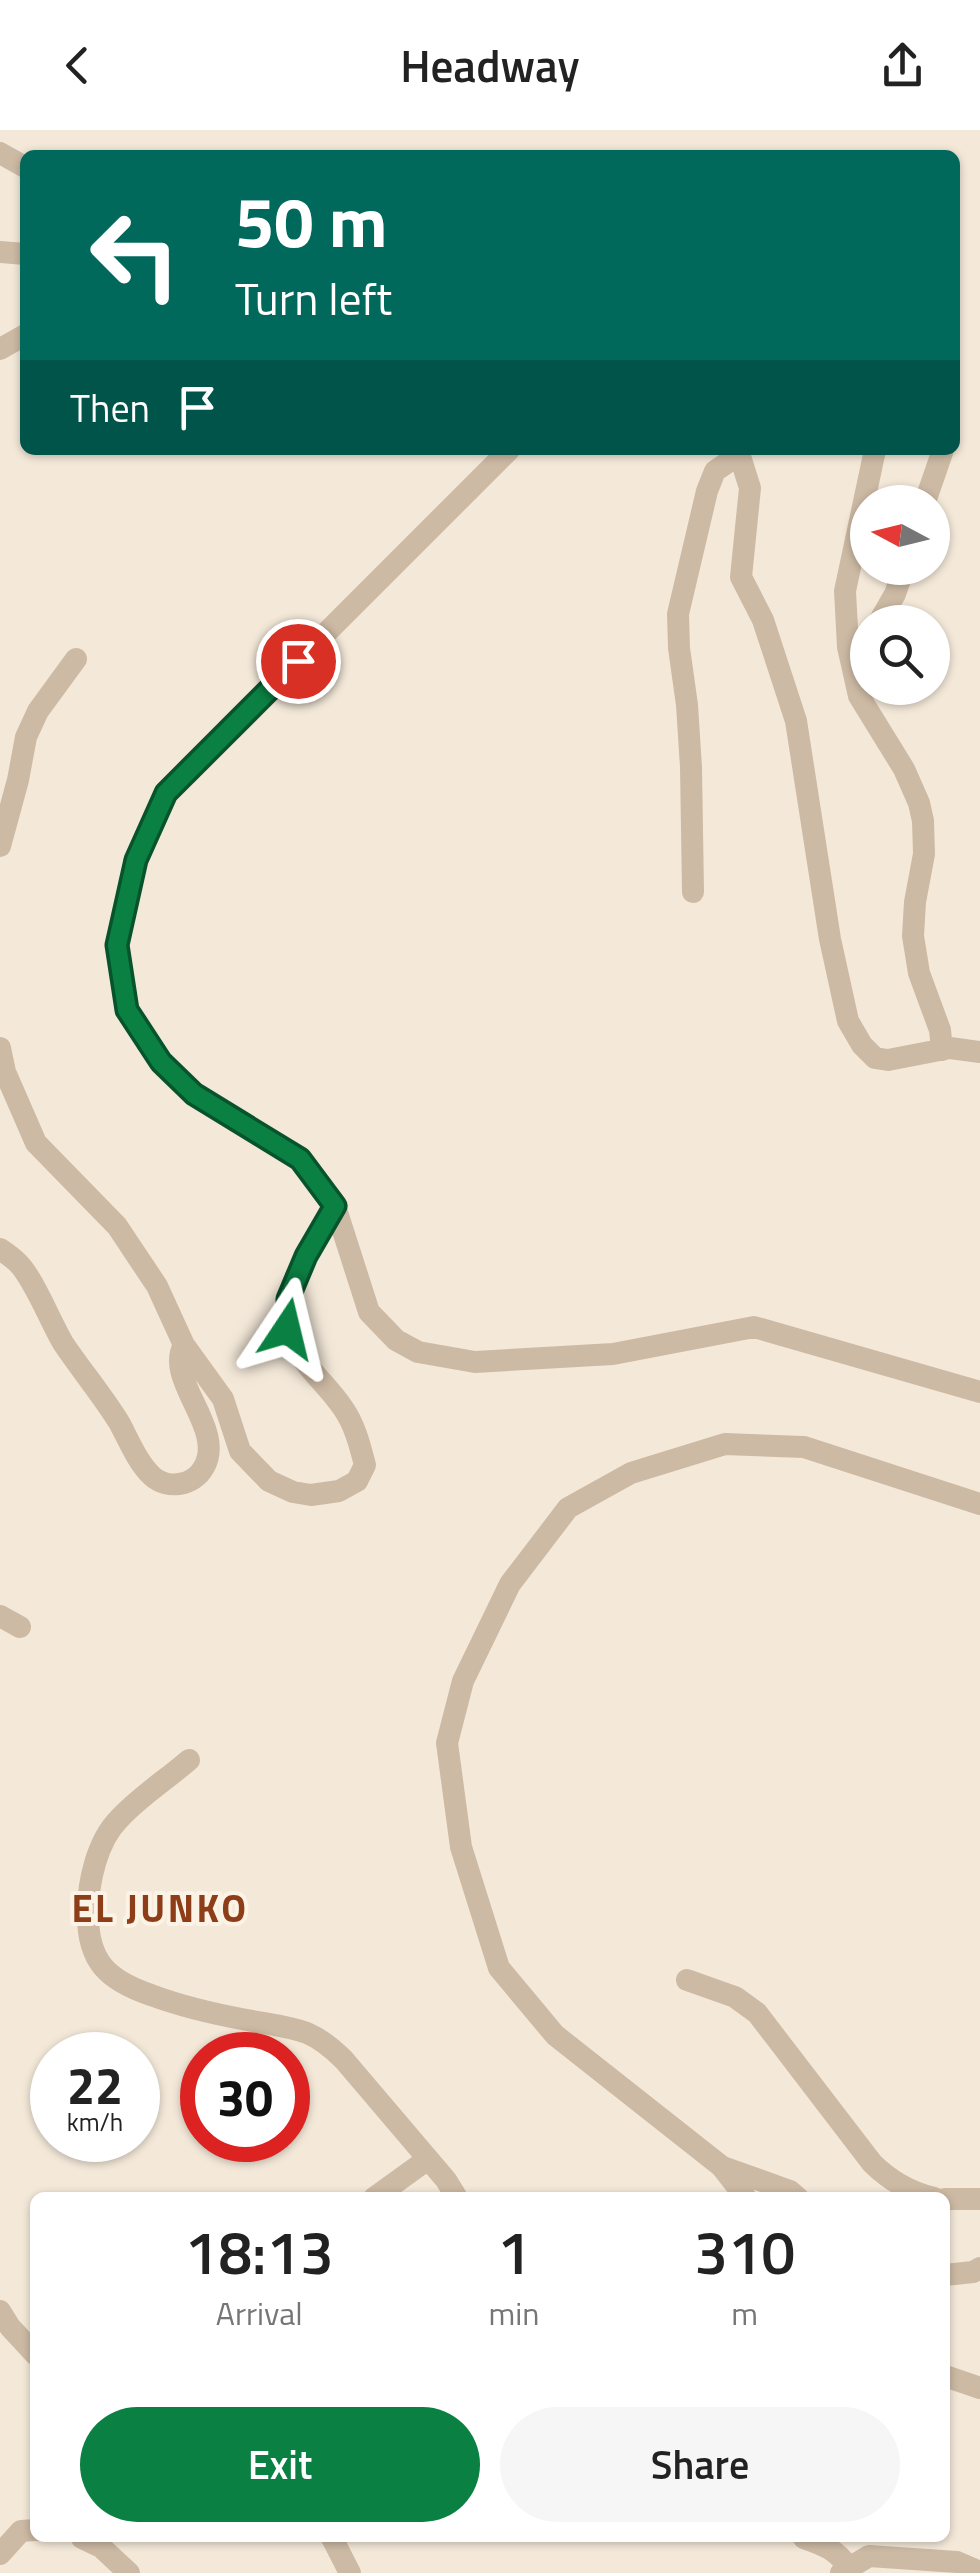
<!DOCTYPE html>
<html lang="en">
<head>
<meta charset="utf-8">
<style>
  body { margin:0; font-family:"Titillium Web",sans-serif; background:#f6f6f6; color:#222; height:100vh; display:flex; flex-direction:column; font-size:38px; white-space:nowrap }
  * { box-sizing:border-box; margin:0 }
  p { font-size:32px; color:#767676 }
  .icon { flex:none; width:55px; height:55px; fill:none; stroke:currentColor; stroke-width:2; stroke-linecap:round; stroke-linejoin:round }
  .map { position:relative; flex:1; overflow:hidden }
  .drawer { position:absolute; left:30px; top:2062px; width:920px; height:350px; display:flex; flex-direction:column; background:#fff; border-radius:15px; box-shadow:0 2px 8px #0004 }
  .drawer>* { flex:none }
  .guide { position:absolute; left:20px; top:20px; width:940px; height:305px; border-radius:15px; box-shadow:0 2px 8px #0004; background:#00695c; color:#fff; overflow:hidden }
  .needle { width:65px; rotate:277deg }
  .tools { position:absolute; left:850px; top:355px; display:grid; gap:20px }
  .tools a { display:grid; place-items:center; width:100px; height:100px; border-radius:50%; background:#fff; box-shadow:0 2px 8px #0004; font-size:50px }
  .speed { position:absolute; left:30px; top:1902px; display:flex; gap:20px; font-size:50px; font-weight:700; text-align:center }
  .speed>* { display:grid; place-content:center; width:130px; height:130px; border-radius:50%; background:#fff; box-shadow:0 2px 8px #0004; line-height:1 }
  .speed small { font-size:25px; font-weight:400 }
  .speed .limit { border:15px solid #d22; background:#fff; color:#111 }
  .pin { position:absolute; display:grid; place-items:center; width:85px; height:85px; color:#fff; margin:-42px; border:5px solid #fff; border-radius:50%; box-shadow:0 2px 10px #0007 }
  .me { position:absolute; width:110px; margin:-55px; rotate:10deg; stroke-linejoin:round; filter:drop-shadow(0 0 8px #0008) }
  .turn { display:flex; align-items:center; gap:35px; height:210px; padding:0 50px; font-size:45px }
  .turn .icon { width:130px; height:130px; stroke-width:2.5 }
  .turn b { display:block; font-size:70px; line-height:85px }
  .then { display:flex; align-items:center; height:95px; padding:0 50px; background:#0003; gap:20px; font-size:38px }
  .eta { display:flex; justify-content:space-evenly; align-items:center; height:170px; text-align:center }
  .eta b { font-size:60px; font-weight:600; line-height:70px }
  .button { display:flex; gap:20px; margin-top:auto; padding:20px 50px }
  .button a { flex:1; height:115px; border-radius:60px; background:#0b8043; color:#fff; font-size:40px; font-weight:600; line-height:115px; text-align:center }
  .button a+a { background:#f6f6f6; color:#222 }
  header { display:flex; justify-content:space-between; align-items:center; height:130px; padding:0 50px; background:#fff; font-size:45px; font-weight:600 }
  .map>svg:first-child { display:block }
</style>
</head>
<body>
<header><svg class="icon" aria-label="back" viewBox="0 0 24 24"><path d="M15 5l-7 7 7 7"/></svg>Headway<svg class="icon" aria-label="share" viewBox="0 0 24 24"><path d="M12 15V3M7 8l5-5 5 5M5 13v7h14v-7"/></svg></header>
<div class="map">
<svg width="980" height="2443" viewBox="0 0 980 2443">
  <rect width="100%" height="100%" fill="#f4e9d9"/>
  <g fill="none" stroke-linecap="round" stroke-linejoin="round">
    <!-- minor -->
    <path stroke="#cdbaa4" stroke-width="22" d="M 0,23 L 25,37
      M 0,122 L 25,124
      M 0,219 L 25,205
      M 509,320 L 166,663 L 135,729 L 117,815 L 127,880 L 161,932 L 195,964 L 300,1029 L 335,1076 L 369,1182 L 396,1210 L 418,1222 L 475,1232 L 613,1224 L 754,1197 L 980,1262
      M 738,320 L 750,358 L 741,447 L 763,490 L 796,591 L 830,809 L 848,891 L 862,915 L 875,928 L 888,930 L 950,918 L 980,922
      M 875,320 L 845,461 L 848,517 L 859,566 L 904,639 L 919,673 L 923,691 L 924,724 L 915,772 L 913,806 L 919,843 L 940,900 L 942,920
      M 925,372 L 943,320
      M 879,492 L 895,464 L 904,438
      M 0,716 L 18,650 L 26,607 L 38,581 L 76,529
      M 693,762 L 691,637 L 687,575 L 679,518 L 678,484 L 707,361 L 715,341 L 740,324
      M 0,918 L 5,942 L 36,1013 L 117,1096 L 157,1156 L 184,1215 L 223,1269 L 240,1321 L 269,1351 L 293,1362 L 311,1365 L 339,1361 L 357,1351 L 365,1335 C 360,1316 355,1295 343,1278 C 319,1242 281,1223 288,1173 C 291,1145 321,1101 335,1076
      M 0,1119 C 6,1123 13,1128 18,1133 C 34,1149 50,1191 63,1213 C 81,1240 103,1266 120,1294 C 129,1311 138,1333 152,1346 C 167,1360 194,1356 204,1337 C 226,1298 164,1250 184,1215
      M 0,1486 L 20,1497
      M 189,1630 C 166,1650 139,1667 119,1689 C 97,1711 88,1752 88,1782 C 87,1831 107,1850 151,1865 C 183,1877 214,1884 247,1890 C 267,1894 288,1896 307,1903 C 321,1909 333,1919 344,1930 L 446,2050 L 457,2068
      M 687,1850 L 735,1867 L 757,1883 L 872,2033 C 890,2051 909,2062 934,2068
      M 723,2037 L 790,2061 L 798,2068
      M 374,2068 L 428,2029
      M 746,2068 L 721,2036 L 555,1905 L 499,1838 L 461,1717 L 447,1613 L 463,1551 L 510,1454 L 568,1378 L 631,1343 L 725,1314 L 804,1317 L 980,1374
      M 945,2069 L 980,2069
      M 945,2145 L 973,2142 L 980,2138
      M 0,2181 L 10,2197 L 35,2224
      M 945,2246 L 980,2258
      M 82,2408 L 101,2417 L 129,2443
      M 332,2408 L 350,2443
      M 804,2408 C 824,2415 837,2420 849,2438
      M 0,2424 L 21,2401 L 35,2400
      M 841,2443 L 869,2426 L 957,2432 L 980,2442"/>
  </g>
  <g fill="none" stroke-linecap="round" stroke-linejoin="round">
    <!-- route casing -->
    <g stroke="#07532c" stroke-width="25">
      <path id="route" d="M 287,1199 L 288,1169 L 306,1126 L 335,1076 L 300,1029 L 194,964 L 161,932 L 127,880 L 117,815 L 136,730 L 166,663 L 298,531"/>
    </g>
    <!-- route -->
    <use href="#route" stroke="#0b8043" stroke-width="18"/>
  </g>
  <g text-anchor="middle" stroke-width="8" stroke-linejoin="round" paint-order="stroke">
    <!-- district labels -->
    <g font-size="38" font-weight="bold" letter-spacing="2.5" fill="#8d3d18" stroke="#fbf3e6">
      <text x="160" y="1792">EL JUNKO</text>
    </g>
  </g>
</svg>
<div class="tools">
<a><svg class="needle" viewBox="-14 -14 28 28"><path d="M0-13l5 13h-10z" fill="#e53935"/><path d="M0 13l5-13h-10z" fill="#767676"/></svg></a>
<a><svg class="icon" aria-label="search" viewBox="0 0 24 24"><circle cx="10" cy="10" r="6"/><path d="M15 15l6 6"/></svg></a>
</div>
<div class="speed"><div>22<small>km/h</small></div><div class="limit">30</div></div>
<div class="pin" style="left:298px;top:531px;background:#d93025"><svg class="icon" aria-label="arrive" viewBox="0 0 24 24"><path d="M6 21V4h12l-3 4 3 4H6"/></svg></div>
<svg class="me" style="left:287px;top:1199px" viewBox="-20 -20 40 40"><path d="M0-17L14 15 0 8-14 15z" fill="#0b8043" stroke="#fff" stroke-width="4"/></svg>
<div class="guide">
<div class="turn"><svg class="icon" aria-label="left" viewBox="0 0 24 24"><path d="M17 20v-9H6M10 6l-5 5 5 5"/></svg><div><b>50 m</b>Turn left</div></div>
<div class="then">Then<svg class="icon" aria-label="arrive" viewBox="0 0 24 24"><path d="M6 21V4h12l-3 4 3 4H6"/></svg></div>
</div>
<section class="drawer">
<div class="eta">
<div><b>18:13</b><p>Arrival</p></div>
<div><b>1</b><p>min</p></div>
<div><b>310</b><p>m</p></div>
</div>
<div class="button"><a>Exit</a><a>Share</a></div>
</section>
</div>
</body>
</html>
